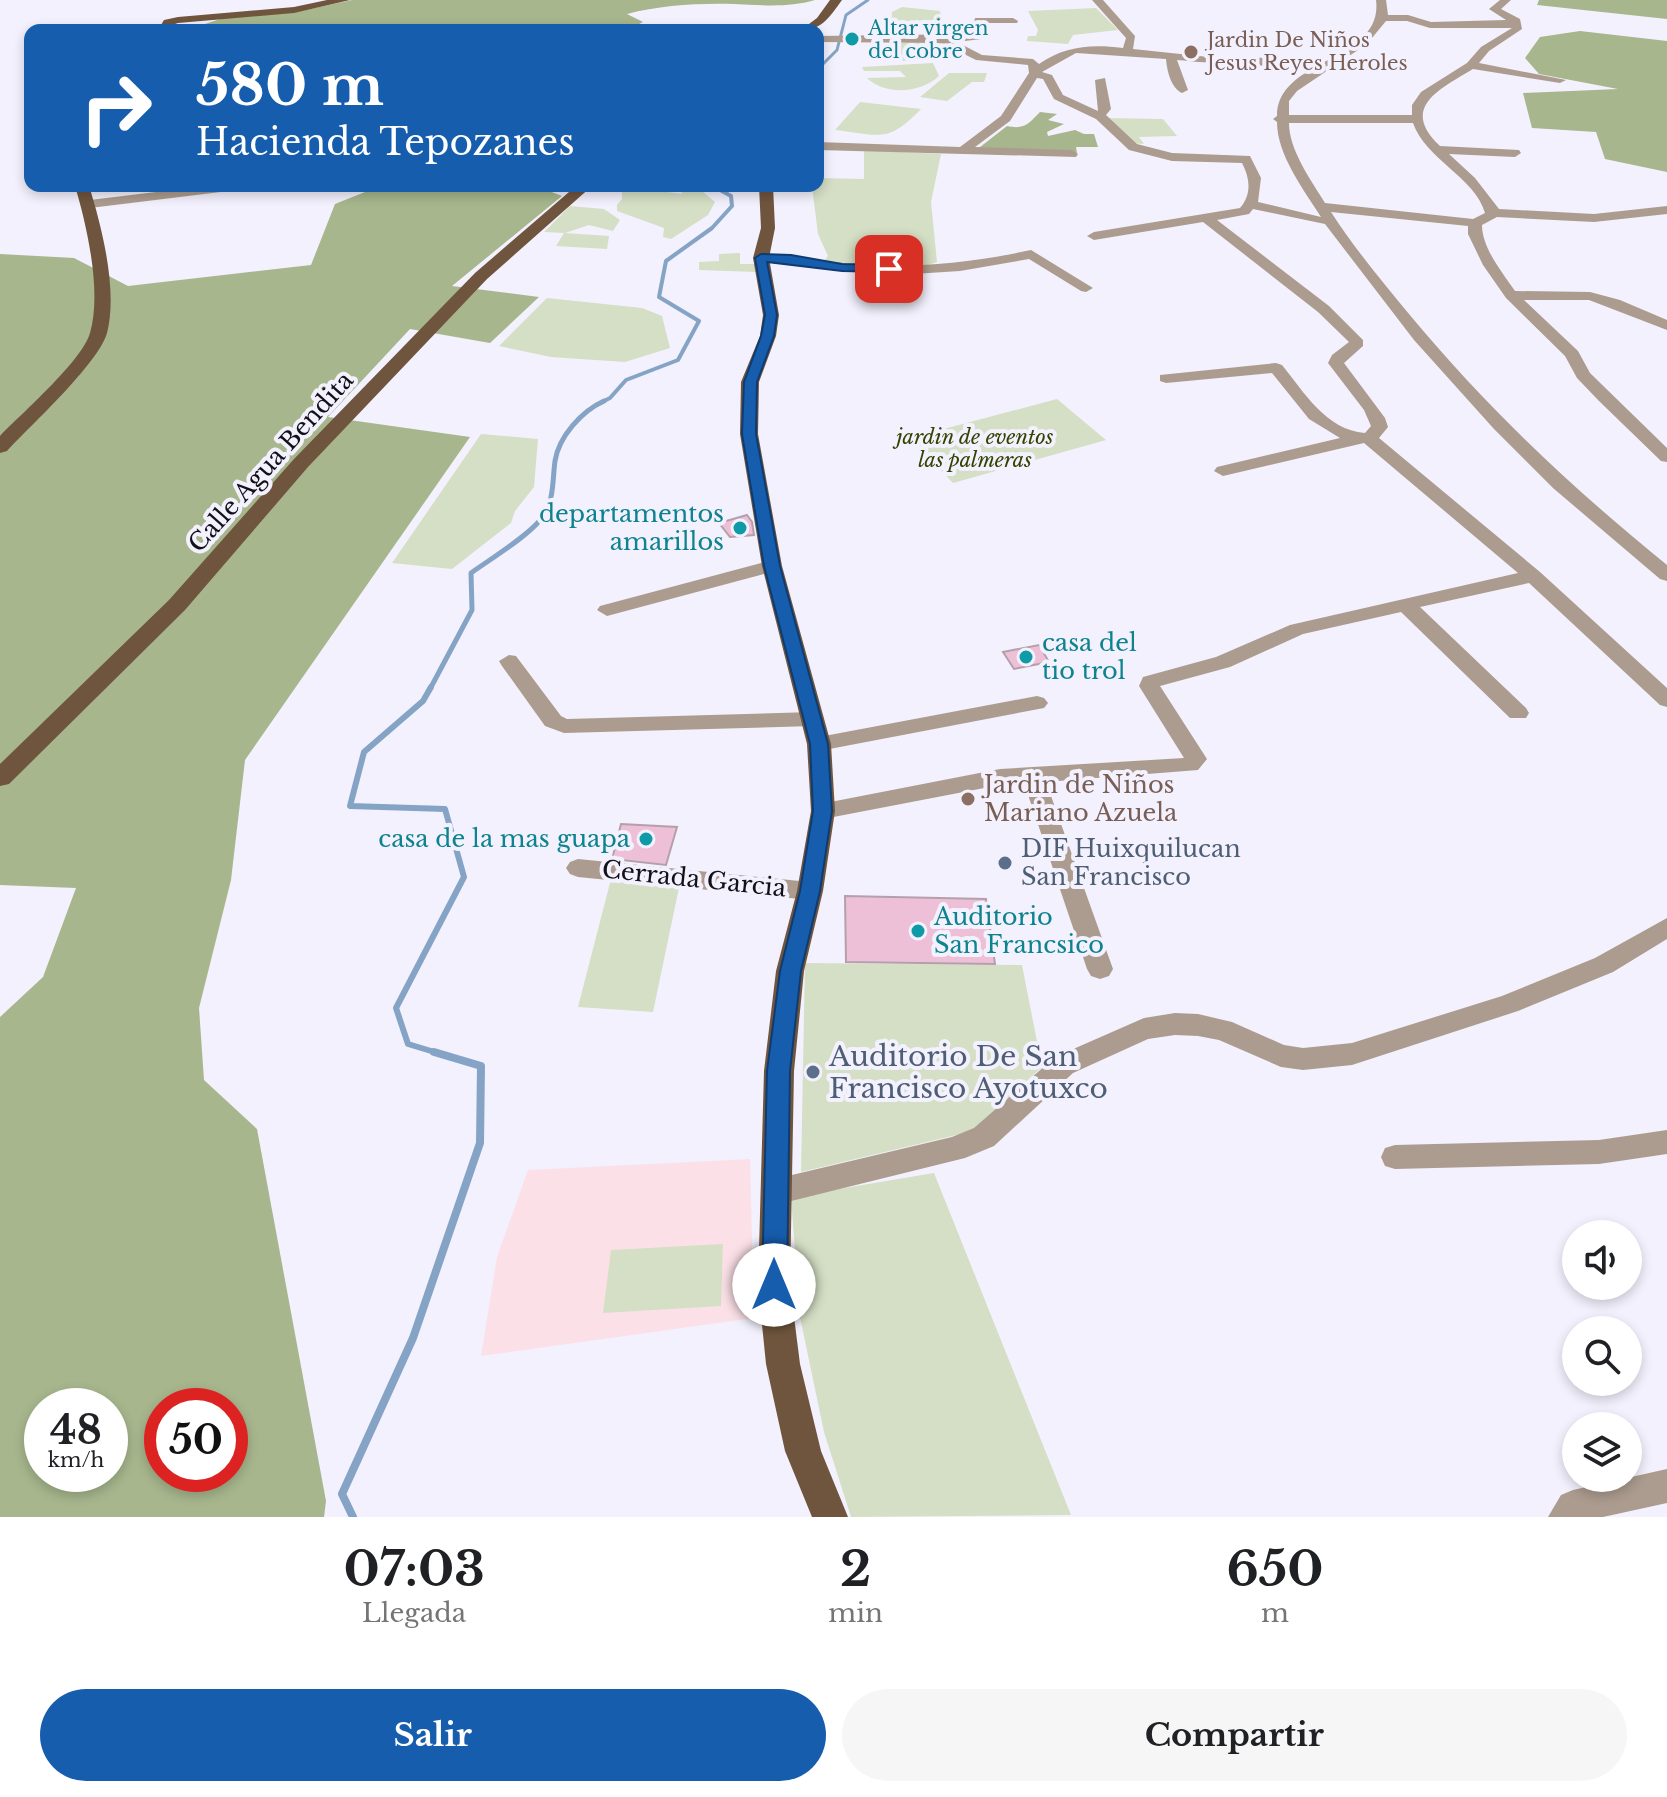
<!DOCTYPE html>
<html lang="es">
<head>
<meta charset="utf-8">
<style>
  body { margin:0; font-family:"Libre Baskerville",serif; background:#f6f6f6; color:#202124; height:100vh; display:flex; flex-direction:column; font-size:30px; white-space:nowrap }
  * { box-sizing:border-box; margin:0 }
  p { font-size:26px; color:#757577 }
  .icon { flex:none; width:44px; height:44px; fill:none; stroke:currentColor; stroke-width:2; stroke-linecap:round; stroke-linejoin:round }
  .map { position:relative; height:1517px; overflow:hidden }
  .drawer { display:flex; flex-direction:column; background:#fff; flex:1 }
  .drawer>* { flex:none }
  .guide { position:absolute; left:24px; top:24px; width:800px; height:168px; border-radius:16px; box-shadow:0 4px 12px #0003; background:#175dad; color:#fff; overflow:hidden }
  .tools { position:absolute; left:1562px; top:1220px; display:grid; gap:16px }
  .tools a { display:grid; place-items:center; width:80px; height:80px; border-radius:50%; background:#fff; box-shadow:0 4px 12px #0003; font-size:40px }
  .speed { position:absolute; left:24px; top:1388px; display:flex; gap:16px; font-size:40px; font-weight:700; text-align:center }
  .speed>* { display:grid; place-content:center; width:104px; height:104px; border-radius:50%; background:#fff; box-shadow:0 4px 12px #0003; line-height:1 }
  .speed small { font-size:20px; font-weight:400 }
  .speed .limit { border:12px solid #d22; background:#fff; color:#111 }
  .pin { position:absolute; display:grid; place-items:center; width:68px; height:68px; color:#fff; margin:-34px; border-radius:16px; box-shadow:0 4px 12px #0006 }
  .me { position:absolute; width:88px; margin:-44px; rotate:0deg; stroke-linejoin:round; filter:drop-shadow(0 0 6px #0008) }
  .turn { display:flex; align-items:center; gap:28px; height:168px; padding:0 40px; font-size:36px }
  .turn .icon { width:104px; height:104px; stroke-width:2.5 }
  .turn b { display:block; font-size:56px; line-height:68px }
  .eta { display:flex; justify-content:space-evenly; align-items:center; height:136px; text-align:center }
  .eta b { font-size:48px; font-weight:700; line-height:56px }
  .button { display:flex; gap:16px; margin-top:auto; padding:16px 40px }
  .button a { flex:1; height:92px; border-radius:48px; background:#175dad; color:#fff; font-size:32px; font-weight:700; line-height:92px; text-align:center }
  .button a+a { background:#f6f6f6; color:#202124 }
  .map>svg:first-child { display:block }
</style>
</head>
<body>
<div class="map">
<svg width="1667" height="1517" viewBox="0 0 1667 1517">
  <rect width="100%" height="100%" fill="#f3f1fd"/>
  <!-- education -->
  <path fill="#fbe1e7" d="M 750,1159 L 754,1318 L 481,1356 L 497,1257 L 528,1170 Z"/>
  <!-- green -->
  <path fill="#d5dfc5" d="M 902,7 L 940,11 L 942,26 L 891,23 L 892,12 Z
    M 1096,8 L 1118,30 L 1073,35 L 1068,44 L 1027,41 L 1028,36 L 1036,36 L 1038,30 L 1028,11 Z
    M 889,43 L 945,43 L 927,48 L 942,59 L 923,60 L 912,44 L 921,60 L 894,61 Z
    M 933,63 L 939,76 C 921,93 886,96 867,78 L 906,77 L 900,71 L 864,71 L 862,67 Z
    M 949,73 L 987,73 L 984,82 L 972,82 L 947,101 L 920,97 Z
    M 860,102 L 921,109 C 887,144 881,135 835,130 Z
    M 1105,118 L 1163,119 L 1177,136 L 1139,137 L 1144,144 L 1130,143 Z
    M 864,150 L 941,154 L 931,202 L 937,262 C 903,275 858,265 823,262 L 828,256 L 818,234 L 812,186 L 818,186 L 818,178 L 864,179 Z
    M 622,186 L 682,194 L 682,186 L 696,186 L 715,202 L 708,215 L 671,239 L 663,237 L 664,228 L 617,211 L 617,205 L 622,199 Z
    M 570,206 L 604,209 L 620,220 L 613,231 L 589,225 L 565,233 L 609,236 L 607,249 L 556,246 L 564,233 L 544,232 Z
    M 740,253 L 740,264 L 756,264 L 757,272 L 699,270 L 699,262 L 719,261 L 719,254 Z
    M 547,298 L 642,308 L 662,316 L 670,348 L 625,362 L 551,357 L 499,346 Z
    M 1057,399 L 1106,440 L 953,483 L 910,438 Z
    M 481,434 L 538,439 L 534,487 L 515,511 L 511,523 L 452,569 L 392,563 Z
    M 611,879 L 680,883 L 653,1012 L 578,1007 Z
    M 805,963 L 1022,965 L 1042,1067 L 973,1131 L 801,1172 Z
    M 934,1173 L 1071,1515 L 851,1517 L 824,1432 L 800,1317 L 791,1197 Z
    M 723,1244 L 721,1306 L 603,1313 L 611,1250 Z"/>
  <!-- forest -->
  <path fill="#a7b68d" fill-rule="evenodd" d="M 352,0 L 815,0 C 787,8 762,5 734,4 C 698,3 661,5 627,14 L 643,22 L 628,30 L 190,29 L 223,18 L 301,11 Z
    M 1539,0 L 1667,0 L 1667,19 L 1537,5 Z
    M 1580,31 L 1667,41 L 1667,172 L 1605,159 L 1596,132 L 1532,128 L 1523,93 L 1618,89 L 1539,74 L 1525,58 L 1540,37 Z
    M 1040,112 L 1057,114 L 1048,120 L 1064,124 L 1047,132 L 1048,136 L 1075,130 L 1084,134 L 1094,134 L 1098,147 L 1076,147 L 1077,153 L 975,151 L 1007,126 C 1025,130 1029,123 1040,112 Z
    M 380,186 L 536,186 L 562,196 L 452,286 L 539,297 L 490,343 L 410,329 L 328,417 L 470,437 L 245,760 L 231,880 L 199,1008 L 204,1080 L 257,1129 L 326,1501 L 324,1517 L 0,1517 L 0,1017 L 43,977 L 76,888 L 0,885 L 0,254 L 74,258 L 128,286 L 311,265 L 335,204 ZM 42,1406 L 110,1406 L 110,1474 L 42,1474 ZM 162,1406 L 230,1406 L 230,1474 L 162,1474 Z"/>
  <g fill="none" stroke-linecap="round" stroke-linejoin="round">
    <!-- stream-far4 -->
    <path stroke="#85a4c5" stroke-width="3" d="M 818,69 L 837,50 L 846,15 L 868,0"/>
    <!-- stream-far3 -->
    <path stroke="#85a4c5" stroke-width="4" d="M 600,403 L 610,398 L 626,380 L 678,360 L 699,321 L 659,297 L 666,261 L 712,228 L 732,206 L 731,196 L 713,186"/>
    <!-- stream-far2 -->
    <path stroke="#85a4c5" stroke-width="5" d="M 430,689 L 472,610 L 471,573 C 489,560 528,536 540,520 C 555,501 552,483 555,461 C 559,436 582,411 604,401"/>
    <!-- stream-far1 -->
    <path stroke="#85a4c5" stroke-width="6" d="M 431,687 L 423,701 L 364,752 L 350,806 L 445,809 L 464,877 L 396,1008 L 408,1044 L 441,1054"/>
    <!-- stream -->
    <path stroke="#85a4c5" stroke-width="8" d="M 353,1517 L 342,1494 L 413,1338 L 480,1143 L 481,1066 L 434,1052"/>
  </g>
  <!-- building -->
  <path fill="#edc0d8" stroke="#b4a0aa" stroke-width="2" d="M 747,515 L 752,522 L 754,535 L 730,537 L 719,523 Z
    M 1039,645 L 1049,662 L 1014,669 L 1003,652 Z
    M 621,824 L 677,827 L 666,865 L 612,859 Z
    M 845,896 L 986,899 L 995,964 L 846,962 Z"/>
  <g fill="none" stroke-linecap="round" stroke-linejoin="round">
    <!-- minor -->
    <path fill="#ac9c8f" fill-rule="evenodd" d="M 1092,0 L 1103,0 L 1135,36 L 1133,49 L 1237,60 L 1267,57 L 1308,60 L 1310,62 C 1296,71 1199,62 1177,60 L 1188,90 L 1182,93 C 1171,88 1167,71 1166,59 L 1076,53 L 1042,72 L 1052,75 L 1063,95 L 1098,111 L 1095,80 L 1105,78 L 1111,109 L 1106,115 L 1137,144 L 1172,153 L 1250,156 L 1261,178 L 1258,202 L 1321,217 C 1304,190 1277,155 1277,122 L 1273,119 L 1277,116 C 1277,57 1384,62 1376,0 L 1386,0 L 1388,15 L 1408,15 L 1431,22 L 1506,20 L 1489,9 L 1500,0 L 1511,0 L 1501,9 L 1520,19 L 1522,29 L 1489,51 L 1479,63 L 1566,80 L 1560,83 L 1473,69 C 1442,88 1398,107 1440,146 L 1519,150 L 1521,153 L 1515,157 L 1449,154 L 1475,178 L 1499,209 L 1594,214 L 1667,206 L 1667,214 L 1594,222 L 1497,217 L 1482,225 C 1482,248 1502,272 1515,291 L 1590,292 L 1620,300 L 1667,320 L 1667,330 L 1589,300 L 1524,300 L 1578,351 L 1590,373 L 1667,448 L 1667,462 L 1661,461 L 1599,401 L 1577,378 L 1565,356 L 1506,298 L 1483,265 L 1468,234 L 1468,226 L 1331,212 C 1354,248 1382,281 1409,314 C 1489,410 1571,487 1667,565 L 1667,581 L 1660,579 L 1553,488 L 1494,429 L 1414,340 L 1325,224 L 1253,209 L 1249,214 L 1217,220 L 1329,306 L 1363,340 L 1363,346 L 1344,363 L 1385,418 L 1388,427 L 1379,438 L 1540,572 L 1667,688 L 1667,707 L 1660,705 L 1529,583 L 1420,607 L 1526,708 L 1529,713 L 1526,718 L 1510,718 L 1401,612 L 1303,634 L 1230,667 L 1160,686 L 1207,759 L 1198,770 L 1046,782 L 1113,969 L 1109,976 L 1100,979 L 1091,976 L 1087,969 L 1024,783 L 1000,785 L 823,819 L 815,817 L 812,811 L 815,805 L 1000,769 L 1184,758 L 1139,686 L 1143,677 L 1216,657 L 1290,625 L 1518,573 L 1364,443 L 1223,476 L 1214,471 L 1217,467 L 1340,438 L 1309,419 L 1272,373 L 1166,383 L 1160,381 L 1160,375 L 1276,363 L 1282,365 C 1304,392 1326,430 1365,433 L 1371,426 L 1364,410 L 1328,363 L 1332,355 L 1349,342 L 1318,312 L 1203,222 L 1094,240 L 1087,236 L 1094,232 L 1240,208 C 1252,194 1250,178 1242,163 L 1172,161 L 1129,150 L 1096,119 L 1054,99 L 1043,79 L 1037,78 L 1010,121 L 975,147 L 1072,150 L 1078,154 L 1076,157 L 818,150 L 818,142 L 960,147 L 1001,116 L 1029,73 L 1028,65 L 976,60 L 942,43 L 818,42 L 818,36 L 972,34 L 975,18 L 1013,18 L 1018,21 L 1017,23 L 984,23 L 981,39 L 957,42 L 982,55 L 1033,59 L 1039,64 C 1065,46 1091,44 1123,48 L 1126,38 ZM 1386,21 L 1407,21 L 1430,28 L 1512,28 L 1481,47 L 1467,63 L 1421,92 L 1412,105 L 1412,115 L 1289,115 L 1289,101 L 1297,91 L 1367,44 ZM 1289,123 L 1413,123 C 1426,160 1475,177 1485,213 L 1473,219 L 1325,203 C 1311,180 1289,150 1289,123 Z
      M 205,186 L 244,186 L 237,190 L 90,208 L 83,204 L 90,200 Z
      M 1031,250 L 1093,288 L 1086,292 L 1081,291 L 1029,259 L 960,271 L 913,274 L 865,273 L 761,262 L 754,258 L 761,254 L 771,254 C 802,257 833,263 864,265 C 920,268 976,262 1031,250 Z
      M 772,560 L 781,566 L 779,570 L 607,616 L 597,610 L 600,606 Z
      M 509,655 L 516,656 L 561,716 L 567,719 L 813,712 L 821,714 L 824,719 L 821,724 L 813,726 L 564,733 L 545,726 L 502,666 L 499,661 Z
      M 1037,696 L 1044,698 L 1048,703 L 1044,708 L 819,751 L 811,749 L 808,744 L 811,739 L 819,737 Z
      M 578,859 L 810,882 L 819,885 L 822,891 L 819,897 L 810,900 L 578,877 L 570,874 L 566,868 L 570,862 Z
      M 1667,918 L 1667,939 L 1613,972 L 1518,1011 L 1352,1065 L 1303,1070 L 1281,1067 L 1219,1040 L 1198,1036 L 1175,1035 L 1148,1039 L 1073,1073 L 994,1146 L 965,1158 L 775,1205 L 765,1201 L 761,1192 L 765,1183 L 775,1179 L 952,1137 L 974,1128 L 1055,1057 L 1144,1018 L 1175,1013 L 1198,1014 L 1232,1022 L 1284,1045 L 1303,1048 L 1352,1043 L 1502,996 L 1595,958 Z
      M 1667,1130 L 1667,1154 L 1599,1164 L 1395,1169 L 1385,1166 L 1381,1157 L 1385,1148 L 1395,1145 L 1599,1140 Z
      M 1667,1469 L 1667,1503 L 1603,1517 L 1548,1517 L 1561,1495 L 1573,1490 Z"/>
    <!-- major -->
    <path fill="#70553e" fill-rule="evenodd" d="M 327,0 L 350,0 L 294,13 L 178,23 L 172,25 L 170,30 L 158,30 L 164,20 L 178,17 L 294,7 Z
      M 830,0 L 842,0 C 830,16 823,30 801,30 L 817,18 Z
      M 75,186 L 89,186 C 102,227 118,291 107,333 C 98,364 31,425 7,451 L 0,453 L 0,436 C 22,413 82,361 90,333 C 102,292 87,226 75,186 Z
      M 576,186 L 592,186 L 487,279 L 308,467 L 185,610 L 9,784 L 0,786 L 0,764 L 169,600 L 294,459 L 475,273 Z
      M 759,186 L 773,186 L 775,228 L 769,258 L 779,315 L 776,336 L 759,382 L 758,434 L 782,566 L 831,744 L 835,811 L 823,891 L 804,971 L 794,1071 L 790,1285 L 800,1364 L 821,1451 L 848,1517 L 812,1517 L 785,1451 L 766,1364 L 758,1285 L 764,1071 L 776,971 L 797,891 L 811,811 L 807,744 L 762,566 L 740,434 L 741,382 L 760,336 L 763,315 L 753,258 L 761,228 Z"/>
  </g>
  <!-- route -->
  <path fill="#175dad" stroke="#0f3c70" stroke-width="2" d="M 791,255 L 842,264 L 889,265 L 895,269 L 889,272 L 842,271 L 767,262 L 777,315 L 774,336 L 757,382 L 756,434 L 780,566 L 828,744 L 832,811 L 820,891 L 801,971 L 790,1071 L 787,1285 L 783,1293 L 774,1297 L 766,1293 L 762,1285 L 767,1071 L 780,971 L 800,891 L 813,811 L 810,744 L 764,566 L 742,434 L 744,382 L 761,336 L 765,315 L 755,258 L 761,254 Z"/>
  <!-- markers -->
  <g fill="#0f9aa8" stroke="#f3f1fd" stroke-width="3">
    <circle cx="852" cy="39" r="8"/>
    <circle cx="740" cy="528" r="8"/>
    <circle cx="1026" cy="657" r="8"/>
    <circle cx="646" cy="839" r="8"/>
    <circle cx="918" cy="931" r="8"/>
  </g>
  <g fill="#8d6e63" stroke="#f3f1fd" stroke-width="3">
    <circle cx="1191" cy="52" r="8"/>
    <circle cx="968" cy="799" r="8"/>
  </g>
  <g fill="#5c6f8a" stroke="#f3f1fd" stroke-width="3">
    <circle cx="1005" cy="863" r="8"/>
    <circle cx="813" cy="1072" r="8"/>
  </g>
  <g text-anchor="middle" stroke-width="8" stroke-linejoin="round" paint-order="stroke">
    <!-- far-culture labels -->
    <g font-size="20" fill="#0d838f" stroke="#f3f1fd" text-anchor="start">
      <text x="868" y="35">Altar virgen<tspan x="868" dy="23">del cobre</tspan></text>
    </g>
    <!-- far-education labels -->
    <g font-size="20" fill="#785e54" stroke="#f3f1fd" text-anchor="start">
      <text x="1207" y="47">Jardin De Niños<tspan x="1207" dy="23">Jesus Reyes Heroles</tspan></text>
    </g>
    <!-- far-park labels -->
    <g font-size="20" font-style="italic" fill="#324300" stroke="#f3f1fd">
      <text x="975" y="444">jardin de eventos<tspan x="975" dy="23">las palmeras</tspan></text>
    </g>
    <!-- street labels -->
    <g font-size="24" fill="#121118" stroke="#f3f1fd">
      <text transform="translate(271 462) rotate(-48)" y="8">Calle Agua Bendita</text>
      <text transform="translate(694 879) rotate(6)" y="8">Cerrada Garcia</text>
    </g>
    <!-- culture labels -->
    <g font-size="24" fill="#0d838f" stroke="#f3f1fd" text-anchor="end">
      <text x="724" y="522">departamentos<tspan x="724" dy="28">amarillos</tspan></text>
      <text x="1042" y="651" text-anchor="start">casa del<tspan x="1042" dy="28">tio trol</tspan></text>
      <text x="630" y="847">casa de la mas guapa</text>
      <text x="934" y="925" text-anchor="start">Auditorio<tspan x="934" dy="28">San Francsico</tspan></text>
    </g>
    <!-- education labels -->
    <g font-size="24" fill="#785e54" stroke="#f3f1fd" text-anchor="start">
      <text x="984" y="793">Jardin de Niños<tspan x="984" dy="28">Mariano Azuela</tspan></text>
    </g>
    <!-- service labels -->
    <g font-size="24" fill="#4e5e75" stroke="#f3f1fd" text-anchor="start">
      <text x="1021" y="857">DIF Huixquilucan<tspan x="1021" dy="28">San Francisco</tspan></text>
    </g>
    <!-- near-service labels -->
    <g font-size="28" fill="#4e5e75" stroke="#f3f1fd" text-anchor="start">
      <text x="829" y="1066">Auditorio De San<tspan x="829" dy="32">Francisco Ayotuxco</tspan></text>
    </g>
  </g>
</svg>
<div class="tools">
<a><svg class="icon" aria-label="sound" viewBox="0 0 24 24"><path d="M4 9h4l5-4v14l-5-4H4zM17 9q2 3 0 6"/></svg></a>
<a><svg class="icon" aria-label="search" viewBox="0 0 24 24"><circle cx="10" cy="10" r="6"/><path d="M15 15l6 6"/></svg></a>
<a><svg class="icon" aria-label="layers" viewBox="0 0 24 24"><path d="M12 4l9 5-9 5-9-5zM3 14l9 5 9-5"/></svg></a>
</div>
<div class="speed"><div>48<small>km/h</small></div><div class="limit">50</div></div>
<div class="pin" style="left:889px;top:269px;background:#d93025"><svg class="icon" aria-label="arrive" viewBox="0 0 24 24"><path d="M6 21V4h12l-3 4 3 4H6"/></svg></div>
<svg class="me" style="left:774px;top:1285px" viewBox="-20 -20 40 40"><circle r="19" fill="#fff"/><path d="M0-13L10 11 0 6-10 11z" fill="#175dad"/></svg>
<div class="guide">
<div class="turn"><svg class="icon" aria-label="right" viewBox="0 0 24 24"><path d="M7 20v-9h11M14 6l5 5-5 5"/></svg><div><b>580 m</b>Hacienda Tepozanes</div></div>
</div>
</div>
<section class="drawer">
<div class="eta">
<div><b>07:03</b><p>Llegada</p></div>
<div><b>2</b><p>min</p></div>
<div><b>650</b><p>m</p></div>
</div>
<div class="button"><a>Salir</a><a>Compartir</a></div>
</section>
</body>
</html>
